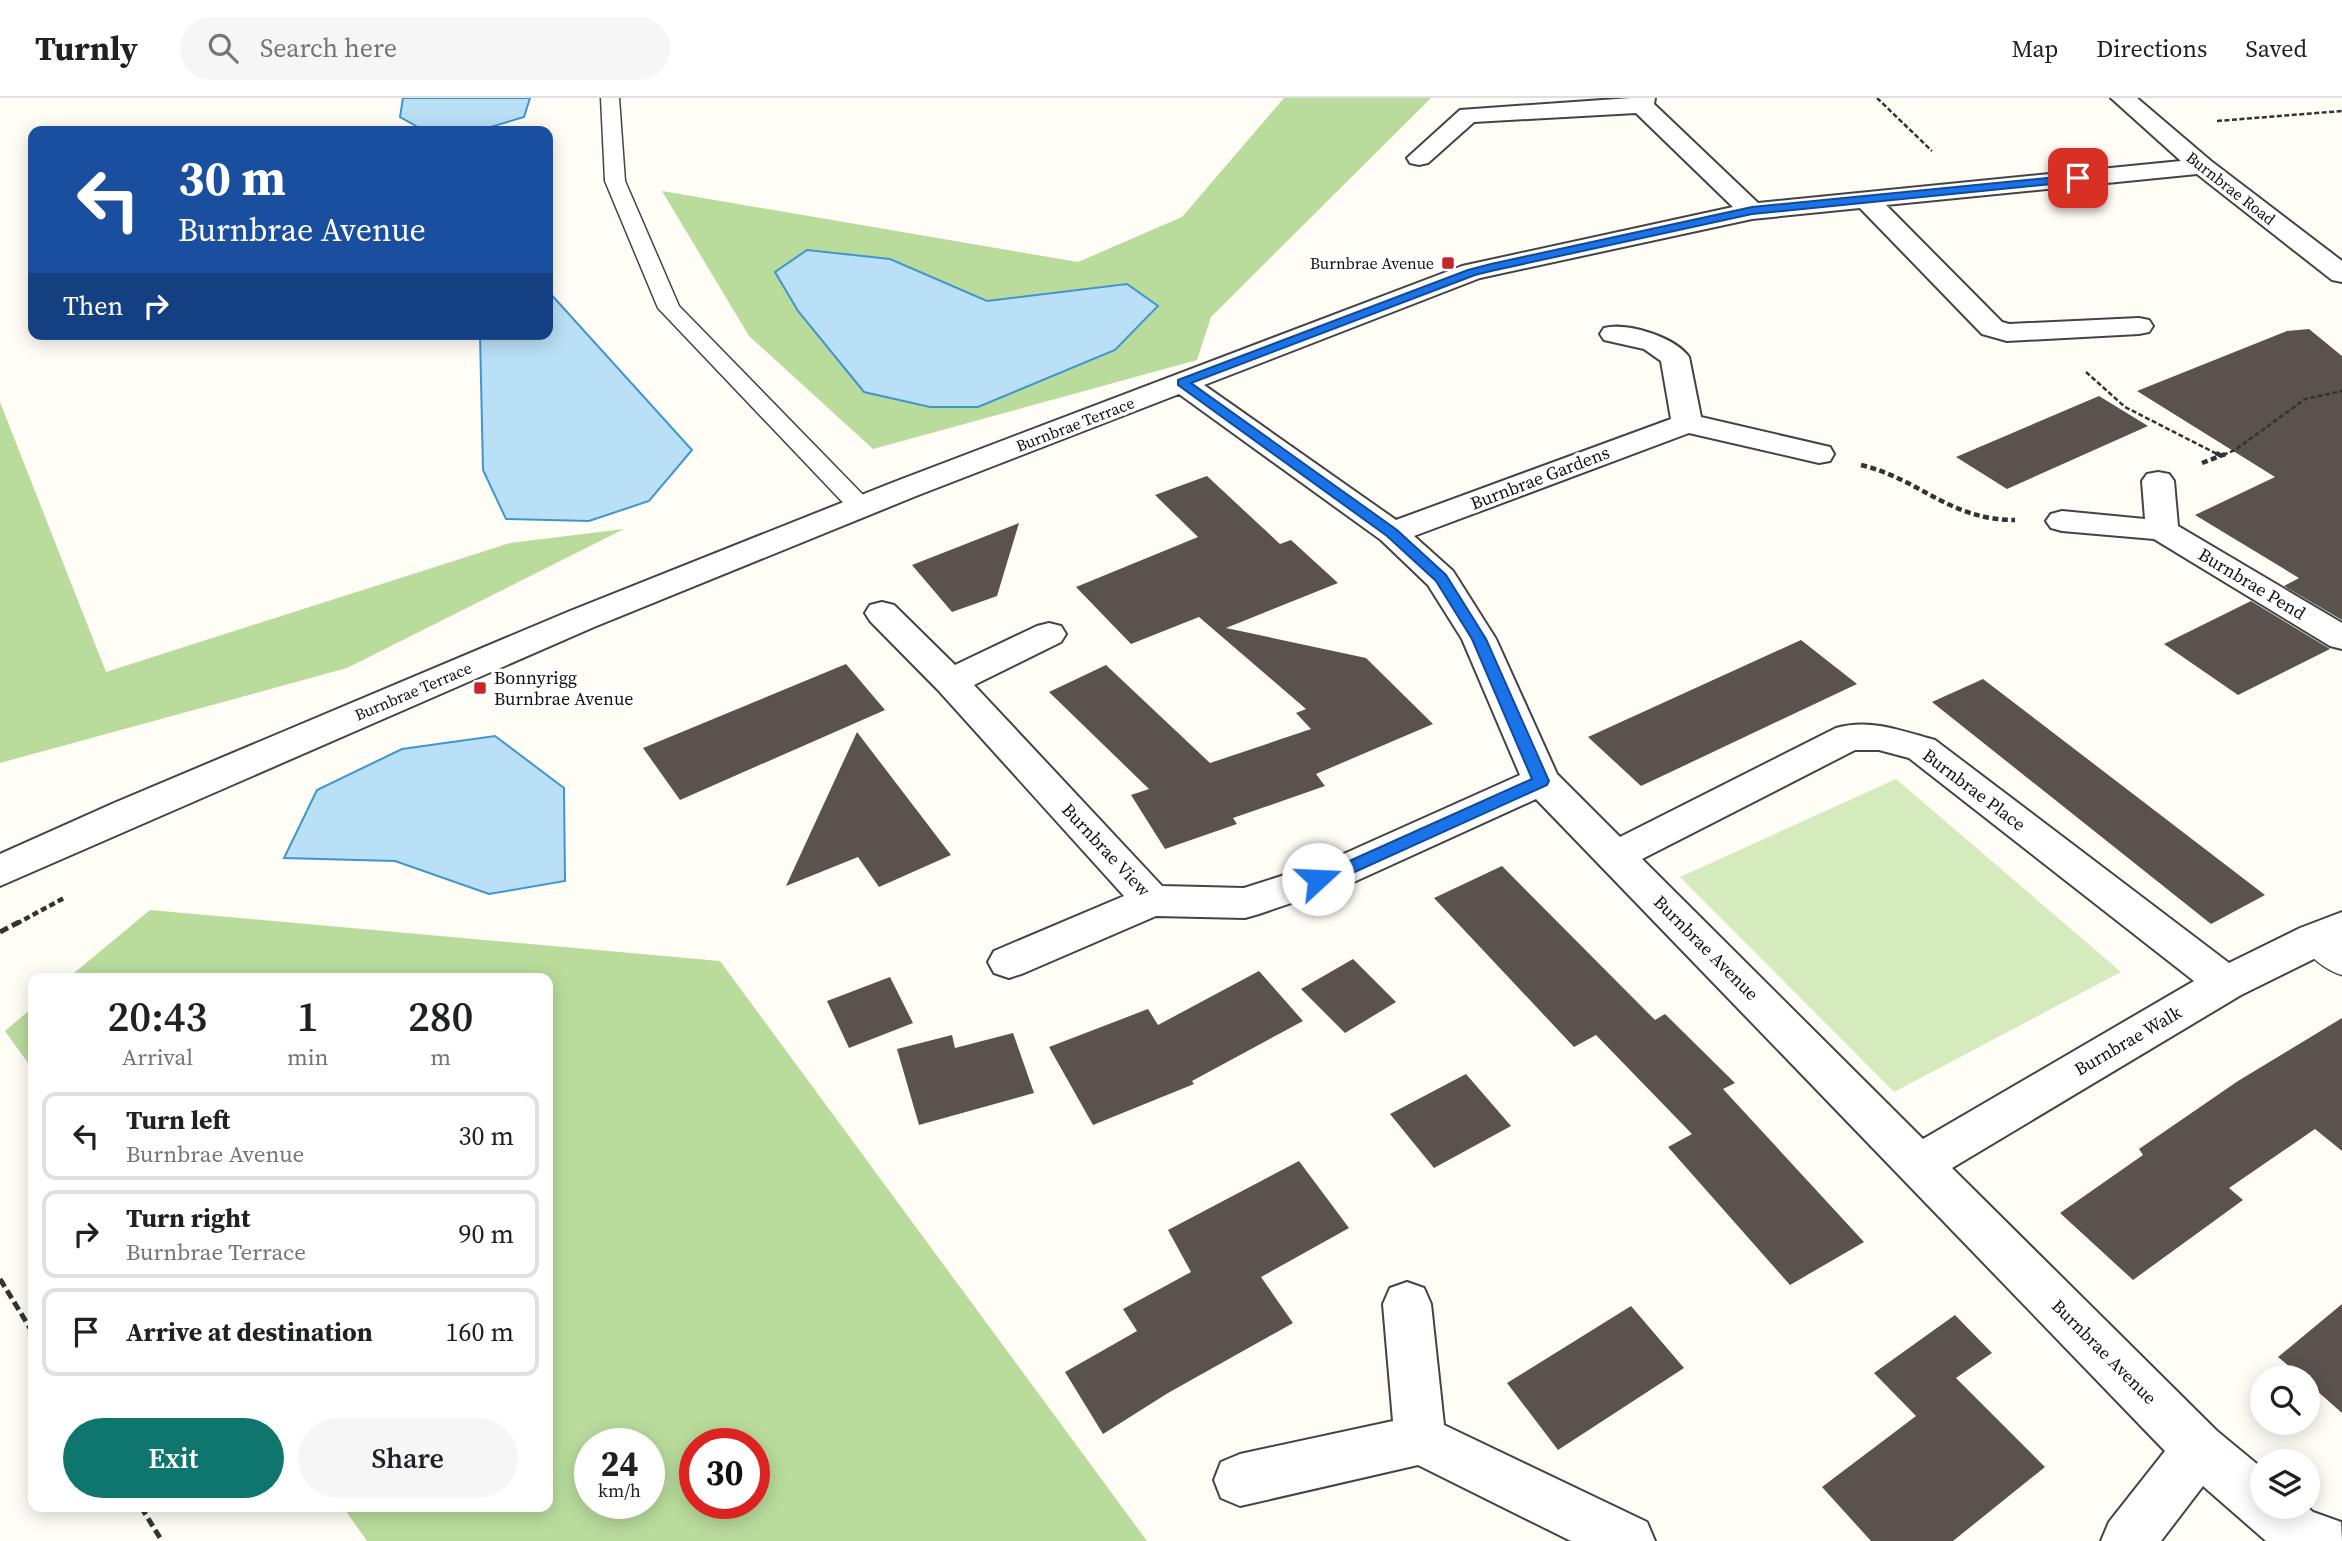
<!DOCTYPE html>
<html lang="en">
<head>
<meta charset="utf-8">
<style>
  body { margin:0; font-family:"Source Serif 4",serif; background:#f6f6f6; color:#202124; height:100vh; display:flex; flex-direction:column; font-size:26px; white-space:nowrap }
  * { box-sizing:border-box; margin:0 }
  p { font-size:23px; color:#757577 }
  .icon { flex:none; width:38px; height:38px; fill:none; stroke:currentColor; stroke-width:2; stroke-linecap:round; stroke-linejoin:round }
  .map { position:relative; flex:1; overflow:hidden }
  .side { position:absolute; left:28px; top:875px; width:525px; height:539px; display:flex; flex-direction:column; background:#fff; border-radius:14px; box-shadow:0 4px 18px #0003 }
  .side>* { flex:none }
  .guide { position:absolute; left:28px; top:28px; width:525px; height:214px; border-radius:14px; box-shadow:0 4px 18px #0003; background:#1a4fa0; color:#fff; overflow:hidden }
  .fabs { position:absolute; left:2250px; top:1267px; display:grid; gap:14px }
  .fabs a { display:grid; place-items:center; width:70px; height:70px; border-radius:50%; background:#fff; box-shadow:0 4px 18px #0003; font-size:35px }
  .speed { position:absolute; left:574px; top:1330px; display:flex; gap:14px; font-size:35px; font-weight:700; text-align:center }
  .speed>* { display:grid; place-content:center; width:91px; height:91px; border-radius:50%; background:#fff; box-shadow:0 4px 18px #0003; line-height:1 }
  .speed small { font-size:18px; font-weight:400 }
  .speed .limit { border:10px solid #d22; background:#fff; color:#111 }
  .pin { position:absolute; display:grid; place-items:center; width:60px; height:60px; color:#fff; margin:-30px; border-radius:14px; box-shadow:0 4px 10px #0006 }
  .me { position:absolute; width:77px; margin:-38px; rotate:70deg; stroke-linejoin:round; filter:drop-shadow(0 0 5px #0008) }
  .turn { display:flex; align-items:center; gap:24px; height:147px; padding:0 35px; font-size:32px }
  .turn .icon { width:91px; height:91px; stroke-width:2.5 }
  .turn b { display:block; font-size:49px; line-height:60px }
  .then { display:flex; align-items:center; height:66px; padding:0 35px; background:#0003; gap:14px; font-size:26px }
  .eta { display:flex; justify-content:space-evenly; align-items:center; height:119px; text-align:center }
  .eta b { font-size:42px; font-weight:600; line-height:49px }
  .cta { display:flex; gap:14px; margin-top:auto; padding:14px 35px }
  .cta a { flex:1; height:80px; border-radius:42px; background:#0f766e; color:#fff; font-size:28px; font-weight:600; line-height:80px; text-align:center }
  .cta a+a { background:#f6f6f6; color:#202124 }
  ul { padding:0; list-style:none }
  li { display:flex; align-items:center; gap:21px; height:88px; margin:0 14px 10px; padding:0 21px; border:4px solid #e0e0e0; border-radius:14px }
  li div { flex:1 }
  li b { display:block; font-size:26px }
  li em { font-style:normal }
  header { display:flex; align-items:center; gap:42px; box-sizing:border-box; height:98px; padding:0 35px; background:#fff; border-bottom:2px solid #e0e0e0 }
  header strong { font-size:33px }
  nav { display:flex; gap:38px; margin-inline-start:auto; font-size:24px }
  .search { width:490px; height:63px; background:#f6f6f6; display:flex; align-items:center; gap:18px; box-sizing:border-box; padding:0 24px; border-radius:38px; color:#757577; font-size:26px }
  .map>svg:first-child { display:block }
</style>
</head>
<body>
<header>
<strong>Turnly</strong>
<div class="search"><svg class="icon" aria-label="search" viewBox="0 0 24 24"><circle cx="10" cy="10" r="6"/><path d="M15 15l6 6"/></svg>Search here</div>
<nav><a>Map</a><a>Directions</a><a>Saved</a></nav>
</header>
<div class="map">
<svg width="2342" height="1443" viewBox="0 0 2342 1443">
  <rect width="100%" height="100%" fill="#fffdf5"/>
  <!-- green -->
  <path fill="#d5ebbd" d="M 1896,681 L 2121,874 L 1894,994 L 1680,779 Z"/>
  <!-- forest -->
  <path fill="#b9dc9c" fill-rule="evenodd" d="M 1284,0 L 1431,0 L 1211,219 L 1197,262 L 873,351 L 749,238 L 662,93 L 1078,164 L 1182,119 ZM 890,161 L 987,203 L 1056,197 L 1115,252 L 977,309 L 828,247 L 798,213 Z
    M 0,304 L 106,574 L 510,445 L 624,431 L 347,570 L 0,665 Z
    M 150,812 L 720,863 L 1147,1443 L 367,1443 L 343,1409 L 548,1409 L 548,880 L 68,880 ZM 590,1346 L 649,1346 L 649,1405 L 590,1405 ZM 695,1346 L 754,1346 L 754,1405 L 695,1405 Z
    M 33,909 L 33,972 L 5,933 Z"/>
  <!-- water -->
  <path fill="#b9e0f7" stroke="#3f96cf" stroke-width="2" d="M 403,0 L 530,0 L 524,19 L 477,33 L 425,33 L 400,19 Z
    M 807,152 L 890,161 L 987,203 L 1127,186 L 1158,208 L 1115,252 L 978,309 L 930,309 L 864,294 L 798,213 L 775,174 Z
    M 548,193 L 692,352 L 649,403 L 589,423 L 506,421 L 483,372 L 480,236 L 548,236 Z
    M 495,638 L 564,690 L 565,783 L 489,796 L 395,763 L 284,760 L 317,692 L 402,651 Z"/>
  <!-- building -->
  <path fill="#5a524d" d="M 2309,231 L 2342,258 L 2342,522 L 2284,488 L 2299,480 L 2195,417 L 2275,379 L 2137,293 L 2287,233 Z
    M 2099,298 L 2148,328 L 2007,391 L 1956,359 Z
    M 1207,378 L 1280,446 L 1291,442 L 1338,485 L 1226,530 L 1366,560 L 1433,626 L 1316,676 L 1325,688 L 1233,720 L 1237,726 L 1165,751 L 1131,697 L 1149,691 L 1049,594 L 1106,567 L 1210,665 L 1311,631 L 1296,615 L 1306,611 L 1199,519 L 1131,546 L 1076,489 L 1198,439 L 1155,397 Z
    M 1019,425 L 997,498 L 952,514 L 912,467 Z
    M 2251,503 L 2330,551 L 2238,597 L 2164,546 Z
    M 1801,542 L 1857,586 L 1641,688 L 1588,639 Z
    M 846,566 L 885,612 L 680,702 L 643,650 Z
    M 1983,581 L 2265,797 L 2211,826 L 1932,604 Z
    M 857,634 L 951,757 L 879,789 L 858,759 L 786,788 Z
    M 1502,768 L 1655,922 L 1665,916 L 1735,985 L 1723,991 L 1864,1144 L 1790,1187 L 1668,1049 L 1692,1036 L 1596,937 L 1574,949 L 1434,800 Z
    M 1353,861 L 1396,904 L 1345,935 L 1301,891 Z
    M 1259,873 L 1303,923 L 1192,983 L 1194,986 L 1093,1027 L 1049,949 L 1148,911 L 1158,927 Z
    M 890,879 L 913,925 L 849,950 L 827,903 Z
    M 2342,920 L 2342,1053 L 2315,1031 L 2229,1090 L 2243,1102 L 2133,1182 L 2060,1115 L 2143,1057 L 2139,1051 L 2238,983 Z
    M 1013,935 L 1034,995 L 919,1027 L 897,951 L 952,937 L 955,950 Z
    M 1466,976 L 1511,1028 L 1434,1070 L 1390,1016 Z
    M 1299,1063 L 1349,1130 L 1261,1179 L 1293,1225 L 1168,1295 L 1103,1336 L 1065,1274 L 1137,1233 L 1123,1211 L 1191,1174 L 1168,1132 Z
    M 2342,1206 L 2342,1315 L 2308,1285 L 2308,1279 L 2302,1279 L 2278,1259 Z
    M 1631,1208 L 1684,1270 L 1558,1352 L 1507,1285 Z
    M 1955,1217 L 1992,1255 L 1956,1280 L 2045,1369 L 1953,1443 L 1871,1443 L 1822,1389 L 1916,1318 L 1874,1275 Z"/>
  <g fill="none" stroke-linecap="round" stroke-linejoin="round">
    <!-- service casing -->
    <g stroke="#444" stroke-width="3">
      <path id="service" d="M 601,0 L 619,0 L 625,83 L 679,208 L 870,404 L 873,409 L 870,414 L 861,416 L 852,414 L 658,210 L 605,83 Z
        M 2314,829 L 2325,832 L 2342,847 L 2342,877 C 2325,872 2307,857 2298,841 L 2303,832 Z"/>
    </g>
    <!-- minor casing -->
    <g stroke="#444" stroke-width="4">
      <path id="minor" d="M 1631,0 L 1655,0 L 1654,6 L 1758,105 L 2181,63 L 2111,0 L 2137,0 L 2211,63 L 2342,163 L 2342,184 L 2332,182 L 2197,76 L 1886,107 L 2002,224 L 2009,226 L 2139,220 L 2149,222 L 2153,228 L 2149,234 L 2139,236 L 2007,243 L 1982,236 L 1860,110 L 1752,121 L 1480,180 L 1204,287 L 1396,422 L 1671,321 L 1661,263 L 1644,251 L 1604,242 L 1600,236 L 1604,230 C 1627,224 1675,239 1689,259 L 1701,319 L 1830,349 L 1834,356 L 1830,363 L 1819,365 L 1689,335 L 1414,438 L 1453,473 L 1496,541 L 1557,676 L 1620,739 L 1836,630 C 1870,620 1902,633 1935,642 L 2229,865 L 2300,830 L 2342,814 L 2342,847 L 2241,897 L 1952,1070 L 2217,1333 L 2263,1371 L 2263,1409 L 2307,1409 L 2313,1414 L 2341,1424 L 2342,1443 L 2266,1443 L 2203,1388 L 2161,1443 L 2101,1443 L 2109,1424 L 2165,1353 L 1536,701 L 1356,783 L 1259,816 L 1245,820 L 1156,818 L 1024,875 L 1009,880 L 994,875 L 988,864 L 994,853 L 1124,798 L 938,592 L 870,523 L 865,515 L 870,507 L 882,504 L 894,507 L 955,567 L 1037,528 L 1049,525 L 1061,528 L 1066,536 L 1061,544 L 974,587 L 1162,788 L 1244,790 L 1328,763 L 1520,677 L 1462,541 L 1428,487 L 1381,442 L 1179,296 L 916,398 L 594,529 L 0,788 L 0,756 L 114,705 L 570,513 L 894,384 L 1462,168 L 1733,109 L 1636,15 L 1474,24 L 1428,65 L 1419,67 L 1410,65 L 1407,60 L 1460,12 ZM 1855,652 L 1879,652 L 1909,660 L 2194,883 L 1923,1041 L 1642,761 Z
        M 2158,374 L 2169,376 L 2174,383 L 2178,428 L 2342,525 L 2342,551 L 2330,548 L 2154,441 L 2062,433 L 2051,430 L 2046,423 L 2051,416 L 2062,413 L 2145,421 L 2142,383 L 2147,376 Z
        M 1407,1184 L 1424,1190 L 1431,1206 L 1444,1327 L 1647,1424 L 1655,1443 L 1571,1443 L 1418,1367 L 1240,1408 L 1221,1400 L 1214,1382 L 1221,1364 L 1240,1356 L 1393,1323 L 1383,1206 L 1390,1190 Z"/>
    </g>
    <!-- path-far2 -->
    <path stroke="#333" stroke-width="2.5" stroke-dasharray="5 2.5" stroke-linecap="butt" d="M 1877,0 L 1932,53
      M 2217,23 L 2342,13
      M 2086,274 L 2125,309 L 2219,357
      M 2223,357 L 2235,352 L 2305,301 L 2342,293"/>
    <!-- path-far1 -->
    <path stroke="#333" stroke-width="4.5" stroke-dasharray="6 3.5" stroke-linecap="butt" d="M 2216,355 L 2222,358
      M 2202,365 L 2228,355
      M 1861,367 C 1920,381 1949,422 2015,422
      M 16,826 L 64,800"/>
    <!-- path -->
    <path stroke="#333" stroke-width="5" stroke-dasharray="9 4.5" stroke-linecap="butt" d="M 0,834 L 19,824
      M 0,1181 L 33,1235
      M 141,1409 L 162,1443"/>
    <!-- service -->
    <use href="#service" fill="#fff" fill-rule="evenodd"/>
    <!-- minor -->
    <use href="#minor" fill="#fff" fill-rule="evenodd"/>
  </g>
  <!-- route -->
  <path fill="#1a73e8" stroke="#114b97" stroke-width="2" d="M 2078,77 L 2083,80 L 2082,83 L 1752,116 L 1491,173 L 1475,177 L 1191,285 L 1397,432 L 1446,477 L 1486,541 L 1549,683 L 1547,687 L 1348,777 L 1318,787 L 1312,785 L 1310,781 L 1312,776 L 1336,769 L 1532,681 L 1472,541 L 1436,483 L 1387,438 L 1178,287 L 1178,282 L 1468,172 L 1491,166 L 1752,109 Z"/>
  <!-- markers -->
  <g fill="#c4262e" stroke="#fff" stroke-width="2.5">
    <rect x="1441" y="158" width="14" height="14" rx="3.5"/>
    <rect x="473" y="583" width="14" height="14" rx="3.5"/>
  </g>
  <g text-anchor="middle" stroke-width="7" stroke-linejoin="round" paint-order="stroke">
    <!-- far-street labels -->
    <g font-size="16" fill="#111" stroke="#fff">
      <text transform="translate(2231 90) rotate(38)" y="6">Burnbrae Road</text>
      <text transform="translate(1075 326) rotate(-21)" y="6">Burnbrae Terrace</text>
      <text transform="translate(413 593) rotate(-23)" y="6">Burnbrae Terrace</text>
    </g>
    <!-- far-poi labels -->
    <g font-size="16" fill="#111" stroke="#fff" text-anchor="end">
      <text x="1434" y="171">Burnbrae Avenue</text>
    </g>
    <!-- street labels -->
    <g font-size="18" fill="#111" stroke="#fff">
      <text transform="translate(1540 380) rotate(-21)" y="6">Burnbrae Gardens</text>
      <text transform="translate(2252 486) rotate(31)" y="6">Burnbrae Pend</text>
      <text transform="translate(1974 692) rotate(37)" y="6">Burnbrae Place</text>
      <text transform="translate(1106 752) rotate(47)" y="6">Burnbrae View</text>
      <text transform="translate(1706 850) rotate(45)" y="6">Burnbrae Avenue</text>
      <text transform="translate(2128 943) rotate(-30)" y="6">Burnbrae Walk</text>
      <text transform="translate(2104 1254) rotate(45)" y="6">Burnbrae Avenue</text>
    </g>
    <!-- poi labels -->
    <g font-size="18" fill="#111" stroke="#fff" text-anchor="start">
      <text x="494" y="586">Bonnyrigg<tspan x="494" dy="21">Burnbrae Avenue</tspan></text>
    </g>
  </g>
</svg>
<div class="fabs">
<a><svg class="icon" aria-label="search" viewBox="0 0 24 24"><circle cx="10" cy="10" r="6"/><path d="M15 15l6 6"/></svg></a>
<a><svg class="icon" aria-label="layers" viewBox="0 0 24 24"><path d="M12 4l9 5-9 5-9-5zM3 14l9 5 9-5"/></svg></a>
</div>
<div class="speed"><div>24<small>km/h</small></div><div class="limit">30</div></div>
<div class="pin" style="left:2078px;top:80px;background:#d93025"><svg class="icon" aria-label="arrive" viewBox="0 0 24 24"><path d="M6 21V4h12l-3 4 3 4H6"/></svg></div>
<svg class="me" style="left:1318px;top:781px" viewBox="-20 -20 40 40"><circle r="19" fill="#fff"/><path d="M0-13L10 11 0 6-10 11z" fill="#1a73e8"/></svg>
<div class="guide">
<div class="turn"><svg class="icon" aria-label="left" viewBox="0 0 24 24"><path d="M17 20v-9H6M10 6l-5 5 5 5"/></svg><div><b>30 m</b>Burnbrae Avenue</div></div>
<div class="then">Then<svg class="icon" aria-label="right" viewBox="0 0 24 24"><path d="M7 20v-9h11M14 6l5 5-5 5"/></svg></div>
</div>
<section class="side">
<div class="eta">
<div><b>20:43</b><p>Arrival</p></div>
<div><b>1</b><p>min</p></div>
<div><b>280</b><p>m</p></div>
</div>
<ul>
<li><svg class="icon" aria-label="left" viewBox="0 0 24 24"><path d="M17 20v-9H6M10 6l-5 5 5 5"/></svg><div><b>Turn left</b><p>Burnbrae Avenue</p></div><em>30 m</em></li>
<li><svg class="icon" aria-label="right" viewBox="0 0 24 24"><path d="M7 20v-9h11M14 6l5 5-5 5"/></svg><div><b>Turn right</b><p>Burnbrae Terrace</p></div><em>90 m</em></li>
<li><svg class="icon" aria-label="arrive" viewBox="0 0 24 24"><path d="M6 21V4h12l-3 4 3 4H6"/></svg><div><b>Arrive at destination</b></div><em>160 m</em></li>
</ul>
<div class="cta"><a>Exit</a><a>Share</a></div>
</section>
</div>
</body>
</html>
